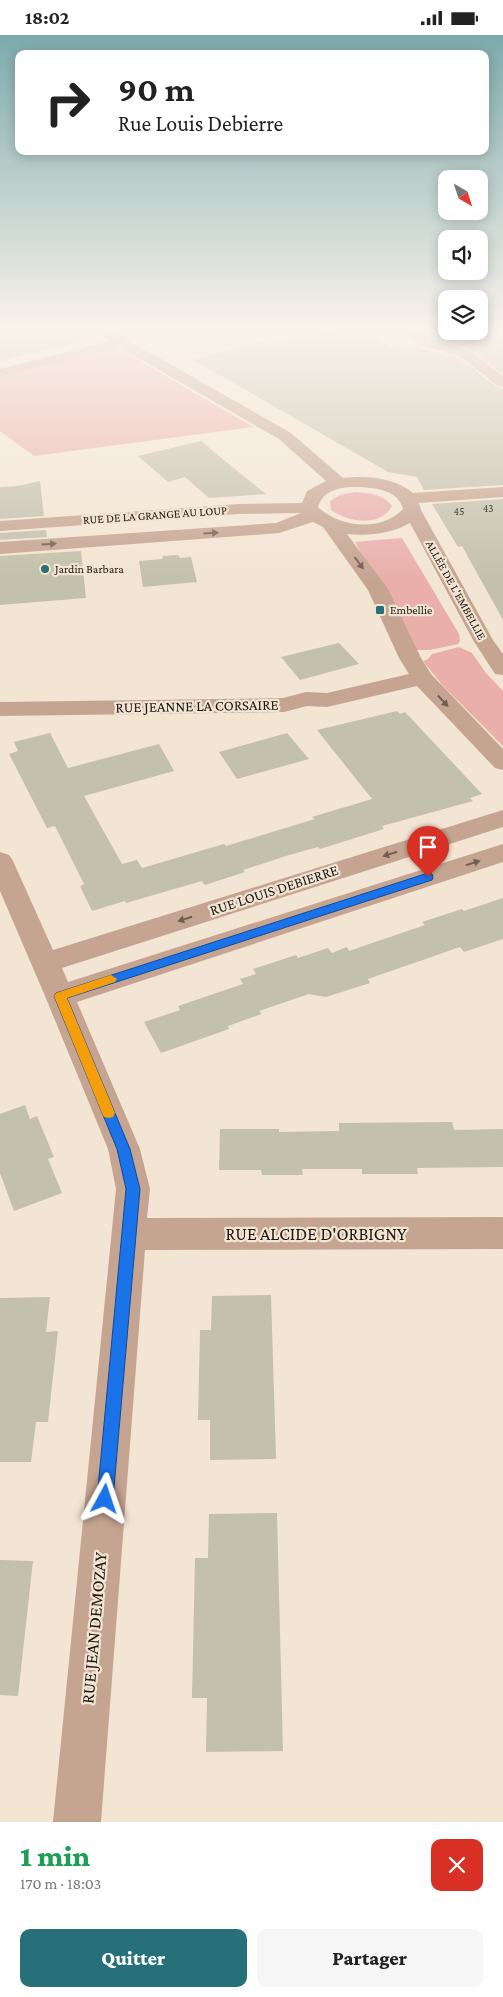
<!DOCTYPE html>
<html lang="fr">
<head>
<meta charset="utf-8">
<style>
  body { margin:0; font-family:"Crimson Pro",serif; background:#f6f6f6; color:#222; height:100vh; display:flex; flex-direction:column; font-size:19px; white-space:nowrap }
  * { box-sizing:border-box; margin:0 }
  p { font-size:16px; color:#767676 }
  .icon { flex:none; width:28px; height:28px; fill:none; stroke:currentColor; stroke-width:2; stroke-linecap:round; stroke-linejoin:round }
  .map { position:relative; height:1787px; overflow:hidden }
  .panel { display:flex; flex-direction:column; background:#fff; flex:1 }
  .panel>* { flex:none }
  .hud { position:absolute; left:15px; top:15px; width:474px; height:105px; border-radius:10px; box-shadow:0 2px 12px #0003; background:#fff; color:#222; overflow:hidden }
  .needle { width:32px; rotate:141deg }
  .tools { position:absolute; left:438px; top:135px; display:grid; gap:10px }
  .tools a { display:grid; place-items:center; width:50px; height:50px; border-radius:10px; background:#fff; box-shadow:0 2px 12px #0003; font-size:25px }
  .pin { position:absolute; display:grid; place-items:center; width:42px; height:42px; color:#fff; margin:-51px -21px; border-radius:50% 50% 50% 0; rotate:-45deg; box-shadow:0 0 5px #0007 }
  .pin .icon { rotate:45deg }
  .me { position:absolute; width:55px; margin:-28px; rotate:5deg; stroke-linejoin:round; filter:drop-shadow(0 0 4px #0008) }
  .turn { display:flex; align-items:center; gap:18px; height:105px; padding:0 20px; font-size:22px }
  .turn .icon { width:65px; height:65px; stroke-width:2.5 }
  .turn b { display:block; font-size:35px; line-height:42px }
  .round { display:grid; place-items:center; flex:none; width:52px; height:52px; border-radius:10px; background:#f6f6f6 }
  .head { display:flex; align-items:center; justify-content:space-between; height:85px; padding:0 20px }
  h1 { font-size:30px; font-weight:800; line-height:38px; color:#1e9e55 }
  .cta { display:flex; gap:10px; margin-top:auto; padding:10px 20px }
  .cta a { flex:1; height:58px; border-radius:10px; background:#277079; color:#fff; font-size:20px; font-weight:800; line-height:58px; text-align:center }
  .cta a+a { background:#f6f6f6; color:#222 }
  .status { display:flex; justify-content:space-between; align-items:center; height:35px; padding:0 25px; background:#fff; direction:ltr }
  .status svg { height:14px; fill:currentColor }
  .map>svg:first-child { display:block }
</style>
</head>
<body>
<div class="status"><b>18:02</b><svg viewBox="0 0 49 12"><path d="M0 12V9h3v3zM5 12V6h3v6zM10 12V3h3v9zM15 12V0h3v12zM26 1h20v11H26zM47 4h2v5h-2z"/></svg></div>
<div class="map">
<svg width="503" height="1787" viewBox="0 0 503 1787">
  <rect width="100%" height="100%" fill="#f3e5d3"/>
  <!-- green -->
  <path fill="#eaafab" d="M 116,312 L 253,392 L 34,421 L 0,396 L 0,341 Z
    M 355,457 C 370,458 383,459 392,471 C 380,493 348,487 331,475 L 330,466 L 340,460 Z
    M 402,503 L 459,599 L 460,606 L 458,609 L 430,615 L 416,615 L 355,507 Z
    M 459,612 L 472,618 L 486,638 L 503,656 L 503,711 L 443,651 L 423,626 L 428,624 L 432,619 Z"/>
  <!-- building -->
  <path fill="#c3c0ab" d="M 0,295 L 86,295 L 87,305 L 0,326 Z
    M 339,295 L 361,295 L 391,313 L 395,311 L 408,315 L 414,312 L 460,324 L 497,352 L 503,354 L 503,450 L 424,455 L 417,442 L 388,437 L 194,325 L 262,306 L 267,309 Z
    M 479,297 L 503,303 L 503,339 L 472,315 L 455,309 Z
    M 201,406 L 231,431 L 266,459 L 209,463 L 185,442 L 168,447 L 138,421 Z
    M 40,446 L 44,481 L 0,484 L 0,452 L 18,451 Z
    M 503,464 L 503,585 L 462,511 L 458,512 L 432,469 Z
    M 46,495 L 47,502 L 0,505 L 0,498 Z
    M 81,516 L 86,563 L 0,570 L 0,521 Z
    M 178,520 L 180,523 L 191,522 L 197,547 L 143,552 L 139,526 L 162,524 L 163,521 Z
    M 339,608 L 359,629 L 300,645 L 281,622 Z
    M 397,676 L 400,679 L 405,677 L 482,759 L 470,763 L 473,766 L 382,791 L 384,794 L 320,814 L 318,812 L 289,820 L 243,835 L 245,837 L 205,850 L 202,846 L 126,868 L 125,866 L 92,876 L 80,851 L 84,849 L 55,791 L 47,793 L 9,719 L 18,716 L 14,707 L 50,698 L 68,733 L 159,709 L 174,736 L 84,761 L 122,829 L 137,825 L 142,833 L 224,809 L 226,811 L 315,784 L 312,782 L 372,764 L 317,695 Z
    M 287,698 L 309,724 L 237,744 L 219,717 Z
    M 503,863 L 503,904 L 464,917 L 460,912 L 368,944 L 370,948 L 326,962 L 309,959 L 259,976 L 262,979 L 228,991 L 229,994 L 161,1018 L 144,987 L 180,975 L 178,971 L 243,949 L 240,944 L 256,939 L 253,934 L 296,920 L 298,923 L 328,913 L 332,918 L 347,912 L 349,916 L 425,890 L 422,887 L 462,874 L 464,876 Z
    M 25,1070 L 30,1084 L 37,1081 L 54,1122 L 48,1124 L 62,1158 L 14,1176 L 0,1138 L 0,1079 Z
    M 452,1087 L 454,1095 L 503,1094 L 503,1132 L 417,1133 L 418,1139 L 362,1139 L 362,1134 L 302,1134 L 303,1140 L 262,1140 L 261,1135 L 219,1135 L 220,1094 L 279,1094 L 279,1097 L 339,1096 L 339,1088 Z
    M 271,1260 L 276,1424 L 210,1425 L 210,1385 L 198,1385 L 200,1295 L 211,1295 L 212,1261 Z
    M 50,1262 L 46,1297 L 58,1296 L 48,1387 L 36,1387 L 31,1427 L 0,1427 L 0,1263 Z
    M 277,1478 L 283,1716 L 206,1717 L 207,1663 L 192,1663 L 195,1523 L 208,1523 L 209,1479 Z
    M 0,1525 L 33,1526 L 18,1661 L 0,1660 Z"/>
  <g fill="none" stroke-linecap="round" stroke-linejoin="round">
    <!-- minor -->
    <path fill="#c6a492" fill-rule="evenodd" d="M 93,295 L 110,295 L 291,398 L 343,443 C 366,440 396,443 413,458 L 503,452 L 503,462 L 419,468 L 421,475 L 493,605 L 503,619 L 503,640 L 495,639 L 473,605 L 410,488 C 390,499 369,501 347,499 L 388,554 L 421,623 L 431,639 L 503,714 L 503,735 L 495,733 L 417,651 L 327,672 L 307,671 L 284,677 L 0,681 L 0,667 L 283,663 L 306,657 L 327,658 L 409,639 L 399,623 L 368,555 L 323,492 L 313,487 L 279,498 L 0,519 L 0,507 L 276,488 L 301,478 L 239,479 L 0,496 L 0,486 L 239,469 L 302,468 L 307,456 L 326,446 L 279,404 L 119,312 L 0,342 L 0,334 L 109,306 ZM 349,452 C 367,452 398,452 403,474 C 381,497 340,493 318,472 C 323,457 334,454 349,452 Z
      M 400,295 L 416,295 L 429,303 L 471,316 L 503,341 L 503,352 L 498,351 L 461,322 L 419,309 Z
      M 503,775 L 503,792 L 62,933 L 68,947 L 503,809 L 503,827 L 77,967 L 140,1114 L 150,1154 L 147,1183 L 503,1182 L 503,1214 L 145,1215 L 101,1787 L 53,1787 L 116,1154 L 108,1114 L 45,961 L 0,856 L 0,817 L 9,820 L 13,826 L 53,915 Z"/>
  </g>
  <!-- one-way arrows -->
  <defs><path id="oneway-solid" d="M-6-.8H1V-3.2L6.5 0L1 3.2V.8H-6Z" transform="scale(1.25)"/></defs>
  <g fill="#715e52">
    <use href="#oneway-solid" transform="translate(211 498) rotate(-4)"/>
    <use href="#oneway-solid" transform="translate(49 509) rotate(-4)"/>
    <use href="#oneway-solid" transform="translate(359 528) rotate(53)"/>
    <use href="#oneway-solid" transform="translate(443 666) rotate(47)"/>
    <use href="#oneway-solid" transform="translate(390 819) rotate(162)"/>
    <use href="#oneway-solid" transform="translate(473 828) rotate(-18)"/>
    <use href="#oneway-solid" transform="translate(185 884) rotate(162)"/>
  </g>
  <!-- sky -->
  <linearGradient id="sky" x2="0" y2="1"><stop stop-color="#7daaac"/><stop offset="0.54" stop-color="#faf3eb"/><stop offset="1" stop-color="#faf3eb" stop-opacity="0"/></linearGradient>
  <rect width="503" height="545" fill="url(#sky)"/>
  <!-- route -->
  <path fill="#1a73e8" stroke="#114b97" d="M 428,838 L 432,839 L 433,842 L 432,845 L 67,963 L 130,1114 L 140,1154 L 113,1464 L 111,1469 L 105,1472 L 99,1469 L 97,1464 L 126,1154 L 117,1114 L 54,961 L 56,958 Z"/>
  <!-- slow -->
  <path fill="#f59e0b" d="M 111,940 L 117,944 L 115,947 L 67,963 L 115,1078 L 113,1082 L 109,1083 L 104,1082 L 102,1078 L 54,961 L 56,958 Z"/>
  <!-- markers -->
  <g fill="#277079" stroke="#f3e5d3" stroke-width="2">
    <circle cx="45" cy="534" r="5"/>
    <rect x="375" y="570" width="10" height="10" rx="2.5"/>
  </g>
  <g text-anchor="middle" stroke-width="4.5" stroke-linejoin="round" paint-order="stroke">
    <!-- far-number labels -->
    <g font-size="11" fill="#464138">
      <text x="488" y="477">43</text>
      <text x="459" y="480">45</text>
    </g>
    <!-- far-street labels -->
    <g font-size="12" fill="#1c1711" stroke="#f3e5d3">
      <text transform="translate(155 480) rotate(-4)" y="4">RUE DE LA GRANGE AU LOUP</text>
      <text transform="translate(456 555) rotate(61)" y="4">ALLÉE DE L'EMBELLIE</text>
    </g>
    <!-- far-poi labels -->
    <g font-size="12" fill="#1c1711" stroke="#f3e5d3" text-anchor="start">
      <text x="55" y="538">Jardin Barbara</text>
      <text x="390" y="579">Embellie</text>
    </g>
    <!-- street labels -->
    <g font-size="15" fill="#1c1711" stroke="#f3e5d3">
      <text transform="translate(197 671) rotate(-1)" y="5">RUE JEANNE LA CORSAIRE</text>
      <text transform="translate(274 855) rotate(-18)" y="5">RUE LOUIS DEBIERRE</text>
    </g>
    <!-- near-street labels -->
    <g font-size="18" fill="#1c1711" stroke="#f3e5d3">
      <text x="316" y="1205">RUE ALCIDE D'ORBIGNY</text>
      <text transform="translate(94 1593) rotate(-85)" y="6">RUE JEAN DEMOZAY</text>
    </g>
  </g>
</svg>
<div class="tools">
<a><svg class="needle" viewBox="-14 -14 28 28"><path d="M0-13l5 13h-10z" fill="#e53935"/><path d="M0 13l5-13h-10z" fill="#767676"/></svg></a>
<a><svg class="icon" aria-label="sound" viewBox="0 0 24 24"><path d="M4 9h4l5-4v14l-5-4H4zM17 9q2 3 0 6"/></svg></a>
<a><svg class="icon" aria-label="layers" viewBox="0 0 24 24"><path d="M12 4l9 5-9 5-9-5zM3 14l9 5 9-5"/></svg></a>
</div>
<div class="pin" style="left:428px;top:842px;background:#d93025"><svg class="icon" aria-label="arrive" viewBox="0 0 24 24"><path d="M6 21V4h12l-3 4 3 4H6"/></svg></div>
<svg class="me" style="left:105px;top:1464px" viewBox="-20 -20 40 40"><path d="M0-17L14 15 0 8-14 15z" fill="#1a73e8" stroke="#fff" stroke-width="4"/></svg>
<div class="hud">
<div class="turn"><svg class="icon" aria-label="right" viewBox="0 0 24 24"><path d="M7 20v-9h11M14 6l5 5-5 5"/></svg><div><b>90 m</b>Rue Louis Debierre</div></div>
</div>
</div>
<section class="panel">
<div class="head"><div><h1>1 min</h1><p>170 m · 18:03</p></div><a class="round" style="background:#d93025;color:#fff"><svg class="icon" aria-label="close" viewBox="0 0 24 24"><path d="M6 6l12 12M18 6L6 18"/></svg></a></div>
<div class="cta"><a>Quitter</a><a>Partager</a></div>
</section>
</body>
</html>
